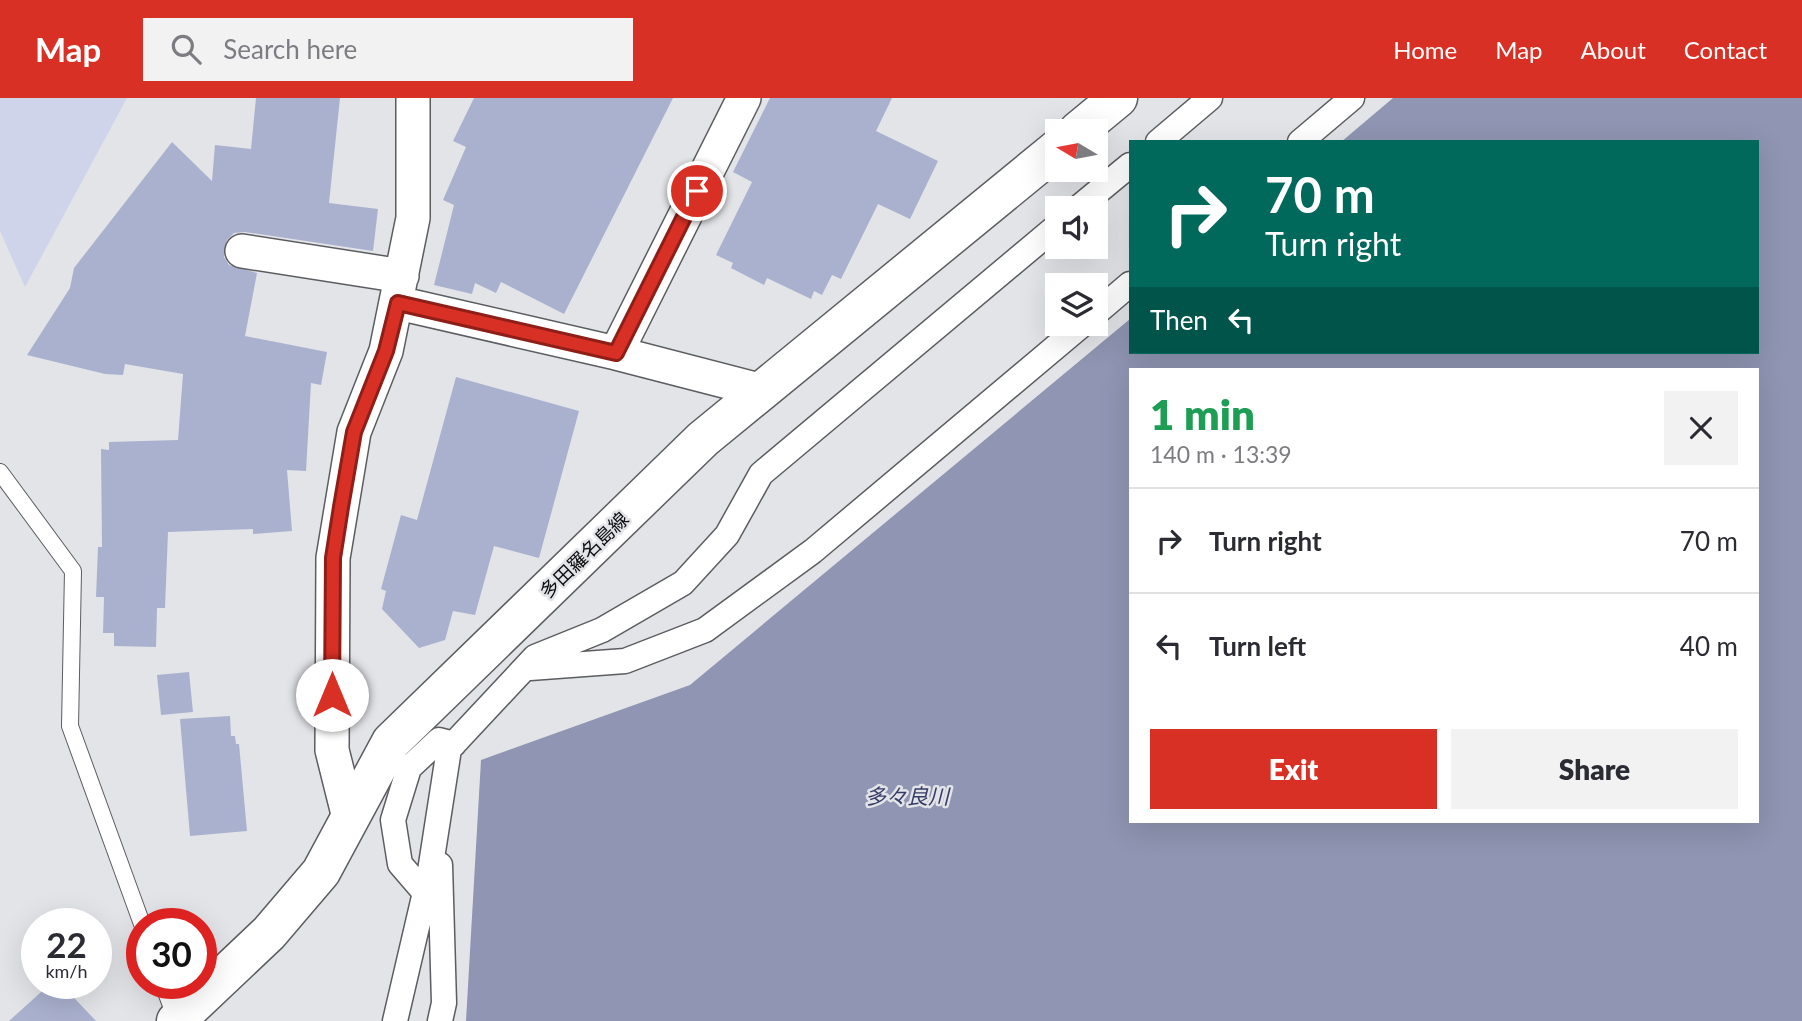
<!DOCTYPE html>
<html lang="en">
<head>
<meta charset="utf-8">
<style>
  body { margin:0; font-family:Lato,"Noto Sans JP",sans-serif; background:#f2f2f3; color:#2b2b33; height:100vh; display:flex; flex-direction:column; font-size:26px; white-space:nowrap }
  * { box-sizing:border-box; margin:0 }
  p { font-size:23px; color:#7c7c81 }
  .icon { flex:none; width:38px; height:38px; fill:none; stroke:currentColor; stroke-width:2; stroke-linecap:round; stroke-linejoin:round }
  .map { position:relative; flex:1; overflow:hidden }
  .details { position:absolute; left:1129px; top:270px; width:630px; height:455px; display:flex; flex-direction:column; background:#fff; border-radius:0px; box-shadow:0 7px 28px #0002 }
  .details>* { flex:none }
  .top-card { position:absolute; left:1129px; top:42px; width:630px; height:214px; border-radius:0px; box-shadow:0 7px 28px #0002; background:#00695c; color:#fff; overflow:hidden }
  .needle { width:46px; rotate:280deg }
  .buttons { position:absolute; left:1045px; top:21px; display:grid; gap:14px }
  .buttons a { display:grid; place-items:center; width:63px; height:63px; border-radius:0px; background:#fff; box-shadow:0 7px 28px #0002; font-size:35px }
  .speed { position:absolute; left:21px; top:810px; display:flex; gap:14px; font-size:35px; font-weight:700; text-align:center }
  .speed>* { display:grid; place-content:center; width:91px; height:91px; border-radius:50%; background:#fff; box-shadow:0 7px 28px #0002; line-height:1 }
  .speed small { font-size:18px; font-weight:400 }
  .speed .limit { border:10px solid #d22; background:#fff; color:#111 }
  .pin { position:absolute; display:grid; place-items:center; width:60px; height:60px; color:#fff; margin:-30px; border:4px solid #fff; border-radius:50%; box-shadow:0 2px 7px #0007 }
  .me { position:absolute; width:77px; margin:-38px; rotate:0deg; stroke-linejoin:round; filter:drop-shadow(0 0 5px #0008) }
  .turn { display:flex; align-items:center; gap:24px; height:147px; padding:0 21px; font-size:32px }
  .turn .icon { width:91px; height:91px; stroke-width:2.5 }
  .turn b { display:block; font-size:49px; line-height:60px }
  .then { display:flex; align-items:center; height:66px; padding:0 21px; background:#0003; gap:14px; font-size:26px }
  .round { display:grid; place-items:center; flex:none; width:74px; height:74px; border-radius:0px; background:#f2f2f3 }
  .overview { display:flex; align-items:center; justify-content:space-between; height:119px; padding:0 21px }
  h1 { font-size:42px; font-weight:800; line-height:52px; color:#1e9e55 }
  .cta { display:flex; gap:14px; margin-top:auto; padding:14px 21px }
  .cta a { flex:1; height:80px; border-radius:0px; background:#d93025; color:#fff; font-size:28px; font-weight:800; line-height:80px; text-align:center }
  .cta a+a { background:#f2f2f3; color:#2b2b33 }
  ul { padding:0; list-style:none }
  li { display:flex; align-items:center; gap:21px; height:105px; padding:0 21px; border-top:2px solid #e1e1e2 }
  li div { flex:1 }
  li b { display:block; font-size:26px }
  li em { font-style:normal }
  header { display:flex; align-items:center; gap:42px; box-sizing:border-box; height:98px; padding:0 35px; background:#d93025; color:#fff }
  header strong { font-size:33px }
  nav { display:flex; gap:38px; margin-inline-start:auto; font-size:24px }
  .search { width:490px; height:63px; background:#f2f2f3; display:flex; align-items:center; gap:18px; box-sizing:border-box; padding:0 24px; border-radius:0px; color:#7c7c81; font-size:26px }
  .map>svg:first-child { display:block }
</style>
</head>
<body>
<header>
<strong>Map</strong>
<div class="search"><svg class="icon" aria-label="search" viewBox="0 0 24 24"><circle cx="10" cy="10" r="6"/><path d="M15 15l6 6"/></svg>Search here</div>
<nav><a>Home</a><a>Map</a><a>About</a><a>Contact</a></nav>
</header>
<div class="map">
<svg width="1802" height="923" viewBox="0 0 1802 923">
  <rect width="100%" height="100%" fill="#e3e4e8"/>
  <!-- green -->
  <path fill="#cfd4eb" d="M 0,0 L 127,0 L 25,189 L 0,133 Z"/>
  <!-- water -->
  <path fill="#8f95b2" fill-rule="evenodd" d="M 1393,0 L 1802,0 L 1802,923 L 466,923 L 481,662 L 690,587 L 1130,221 L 1130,254 L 1757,254 L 1757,44 L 1341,44 ZM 1130,271 L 1757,271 L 1757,723 L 1130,723 Z"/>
  <!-- building -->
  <path fill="#aab1cf" d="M 256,0 L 340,0 L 329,105 L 378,111 L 373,153 L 245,134 L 234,135 L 227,142 L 224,159 L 229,167 L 257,175 L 245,238 L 327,254 L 321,287 L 311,285 L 306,373 L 287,372 L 292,433 L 253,436 L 253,431 L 168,434 L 165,510 L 157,510 L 156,549 L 114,548 L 114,535 L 103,535 L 104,499 L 96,499 L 98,449 L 102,449 L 101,351 L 109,352 L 109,344 L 178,342 L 183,276 L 125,266 L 123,277 L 105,276 L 27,257 L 70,190 L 74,170 L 172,44 L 212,83 L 215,47 L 251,51 Z
    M 474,0 L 673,0 L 564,216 L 501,184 L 496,195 L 475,185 L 472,196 L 434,187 L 454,107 L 443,102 L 466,49 L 453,43 Z
    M 770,0 L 892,0 L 876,33 L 938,63 L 910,121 L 878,106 L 841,181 L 832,177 L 822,197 L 814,193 L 811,201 L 767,180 L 764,187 L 731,170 L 733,165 L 716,157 L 752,84 L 733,74 Z
    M 456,279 L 579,313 L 539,460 L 494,448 L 475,517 L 453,513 L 445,542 L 419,550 L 382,511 L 386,493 L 381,491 L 401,417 L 417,422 Z
    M 189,574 L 193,614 L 161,617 L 157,577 Z
    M 230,618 L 231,638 L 235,638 L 236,646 L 239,646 L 247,733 L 190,738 L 180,621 Z
    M 50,886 L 61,886 L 96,923 L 9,923 Z"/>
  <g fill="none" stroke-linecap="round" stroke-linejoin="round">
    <!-- service casing -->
    <g stroke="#5c5d60" stroke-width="18">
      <path id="service" d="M 0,374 L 73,473 L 70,628 L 142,826
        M 163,886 L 176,921"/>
    </g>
    <!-- pedestrian casing -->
    <g stroke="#5c5d60" stroke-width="27">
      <path id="pedestrian" d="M 1158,44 L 1210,0
        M 1300,44 L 1352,0
        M 1078,110 L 1130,67
        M 1096,215 L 1130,186
        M 530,570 L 625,563 L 705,532 L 813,453 L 1083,226
        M 440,767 L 444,905 L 440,923
        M 425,795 L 400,766 L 393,722 L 409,670 L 439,642 L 454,646
        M 395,923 L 430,773 L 449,651 L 535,559 L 602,532 L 683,485 L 727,437 L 761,376 L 1057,128"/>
    </g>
    <!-- minor casing -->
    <g stroke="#5c5d60" stroke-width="36">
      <path id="minor" d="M 242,153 L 402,178
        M 398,205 L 616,255 L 763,293
        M 616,255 L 744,0
        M 349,720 L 332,652 L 333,460 L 354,334 L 386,253 L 413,120 L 413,0"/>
    </g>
    <!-- secondary casing -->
    <g stroke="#5c5d60" stroke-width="41">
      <path id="secondary" d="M 1078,33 L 1118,0
        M 176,923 L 269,835 L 321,774 L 391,644 L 703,341 L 1057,51"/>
    </g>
    <!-- service -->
    <use href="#service" stroke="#fff" stroke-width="16"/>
    <!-- pedestrian -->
    <use href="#pedestrian" stroke="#fff" stroke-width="24"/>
    <!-- minor -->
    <use href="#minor" stroke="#fff" stroke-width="33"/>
    <!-- secondary -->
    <use href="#secondary" stroke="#fff" stroke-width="38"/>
  </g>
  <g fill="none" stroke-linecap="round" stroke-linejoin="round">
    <!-- route casing -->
    <g stroke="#8d1f18" stroke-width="18">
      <path id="route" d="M 332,597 L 333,460 L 341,409 L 354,334 L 386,253 L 398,205 L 616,255 L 697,93"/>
    </g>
    <!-- route -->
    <use href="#route" stroke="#d93025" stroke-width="12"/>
  </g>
  <g text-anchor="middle" stroke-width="5" stroke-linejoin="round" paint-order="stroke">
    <!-- street labels -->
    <g font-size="19" fill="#0d0d0e" stroke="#e3e4e8">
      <text transform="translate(584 457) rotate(-44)" y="7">多田羅名島線</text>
    </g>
    <!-- water labels -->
    <g font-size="21" font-style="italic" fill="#363c67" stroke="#e3e4e8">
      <text x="907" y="706">多々良川</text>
    </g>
  </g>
</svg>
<div class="buttons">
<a><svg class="needle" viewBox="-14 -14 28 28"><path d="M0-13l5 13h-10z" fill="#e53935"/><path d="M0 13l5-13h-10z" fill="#7c7c81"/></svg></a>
<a><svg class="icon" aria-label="sound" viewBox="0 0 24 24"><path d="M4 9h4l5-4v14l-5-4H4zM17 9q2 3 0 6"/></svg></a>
<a><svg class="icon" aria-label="layers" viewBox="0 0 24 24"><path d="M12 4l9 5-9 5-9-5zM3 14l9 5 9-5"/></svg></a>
</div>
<div class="speed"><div>22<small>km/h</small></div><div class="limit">30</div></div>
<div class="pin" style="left:697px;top:93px;background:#d93025"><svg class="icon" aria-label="arrive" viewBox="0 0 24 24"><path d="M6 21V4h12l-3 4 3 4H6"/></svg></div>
<svg class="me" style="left:332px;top:597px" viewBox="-20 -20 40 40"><circle r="19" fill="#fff"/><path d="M0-13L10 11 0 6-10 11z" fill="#d93025"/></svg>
<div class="top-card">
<div class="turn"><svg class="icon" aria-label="right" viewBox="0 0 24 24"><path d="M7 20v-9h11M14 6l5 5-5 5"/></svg><div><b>70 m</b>Turn right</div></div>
<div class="then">Then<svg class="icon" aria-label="left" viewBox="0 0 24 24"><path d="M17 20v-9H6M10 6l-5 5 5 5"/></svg></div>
</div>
<section class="details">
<div class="overview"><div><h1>1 min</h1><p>140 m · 13:39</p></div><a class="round"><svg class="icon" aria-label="close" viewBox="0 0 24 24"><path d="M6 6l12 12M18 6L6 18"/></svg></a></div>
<ul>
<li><svg class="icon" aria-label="right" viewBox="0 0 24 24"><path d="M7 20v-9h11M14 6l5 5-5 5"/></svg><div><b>Turn right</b></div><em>70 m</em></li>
<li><svg class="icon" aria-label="left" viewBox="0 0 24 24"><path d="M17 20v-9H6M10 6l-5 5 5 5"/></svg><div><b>Turn left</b></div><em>40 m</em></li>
</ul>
<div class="cta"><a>Exit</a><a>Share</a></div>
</section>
</div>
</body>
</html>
